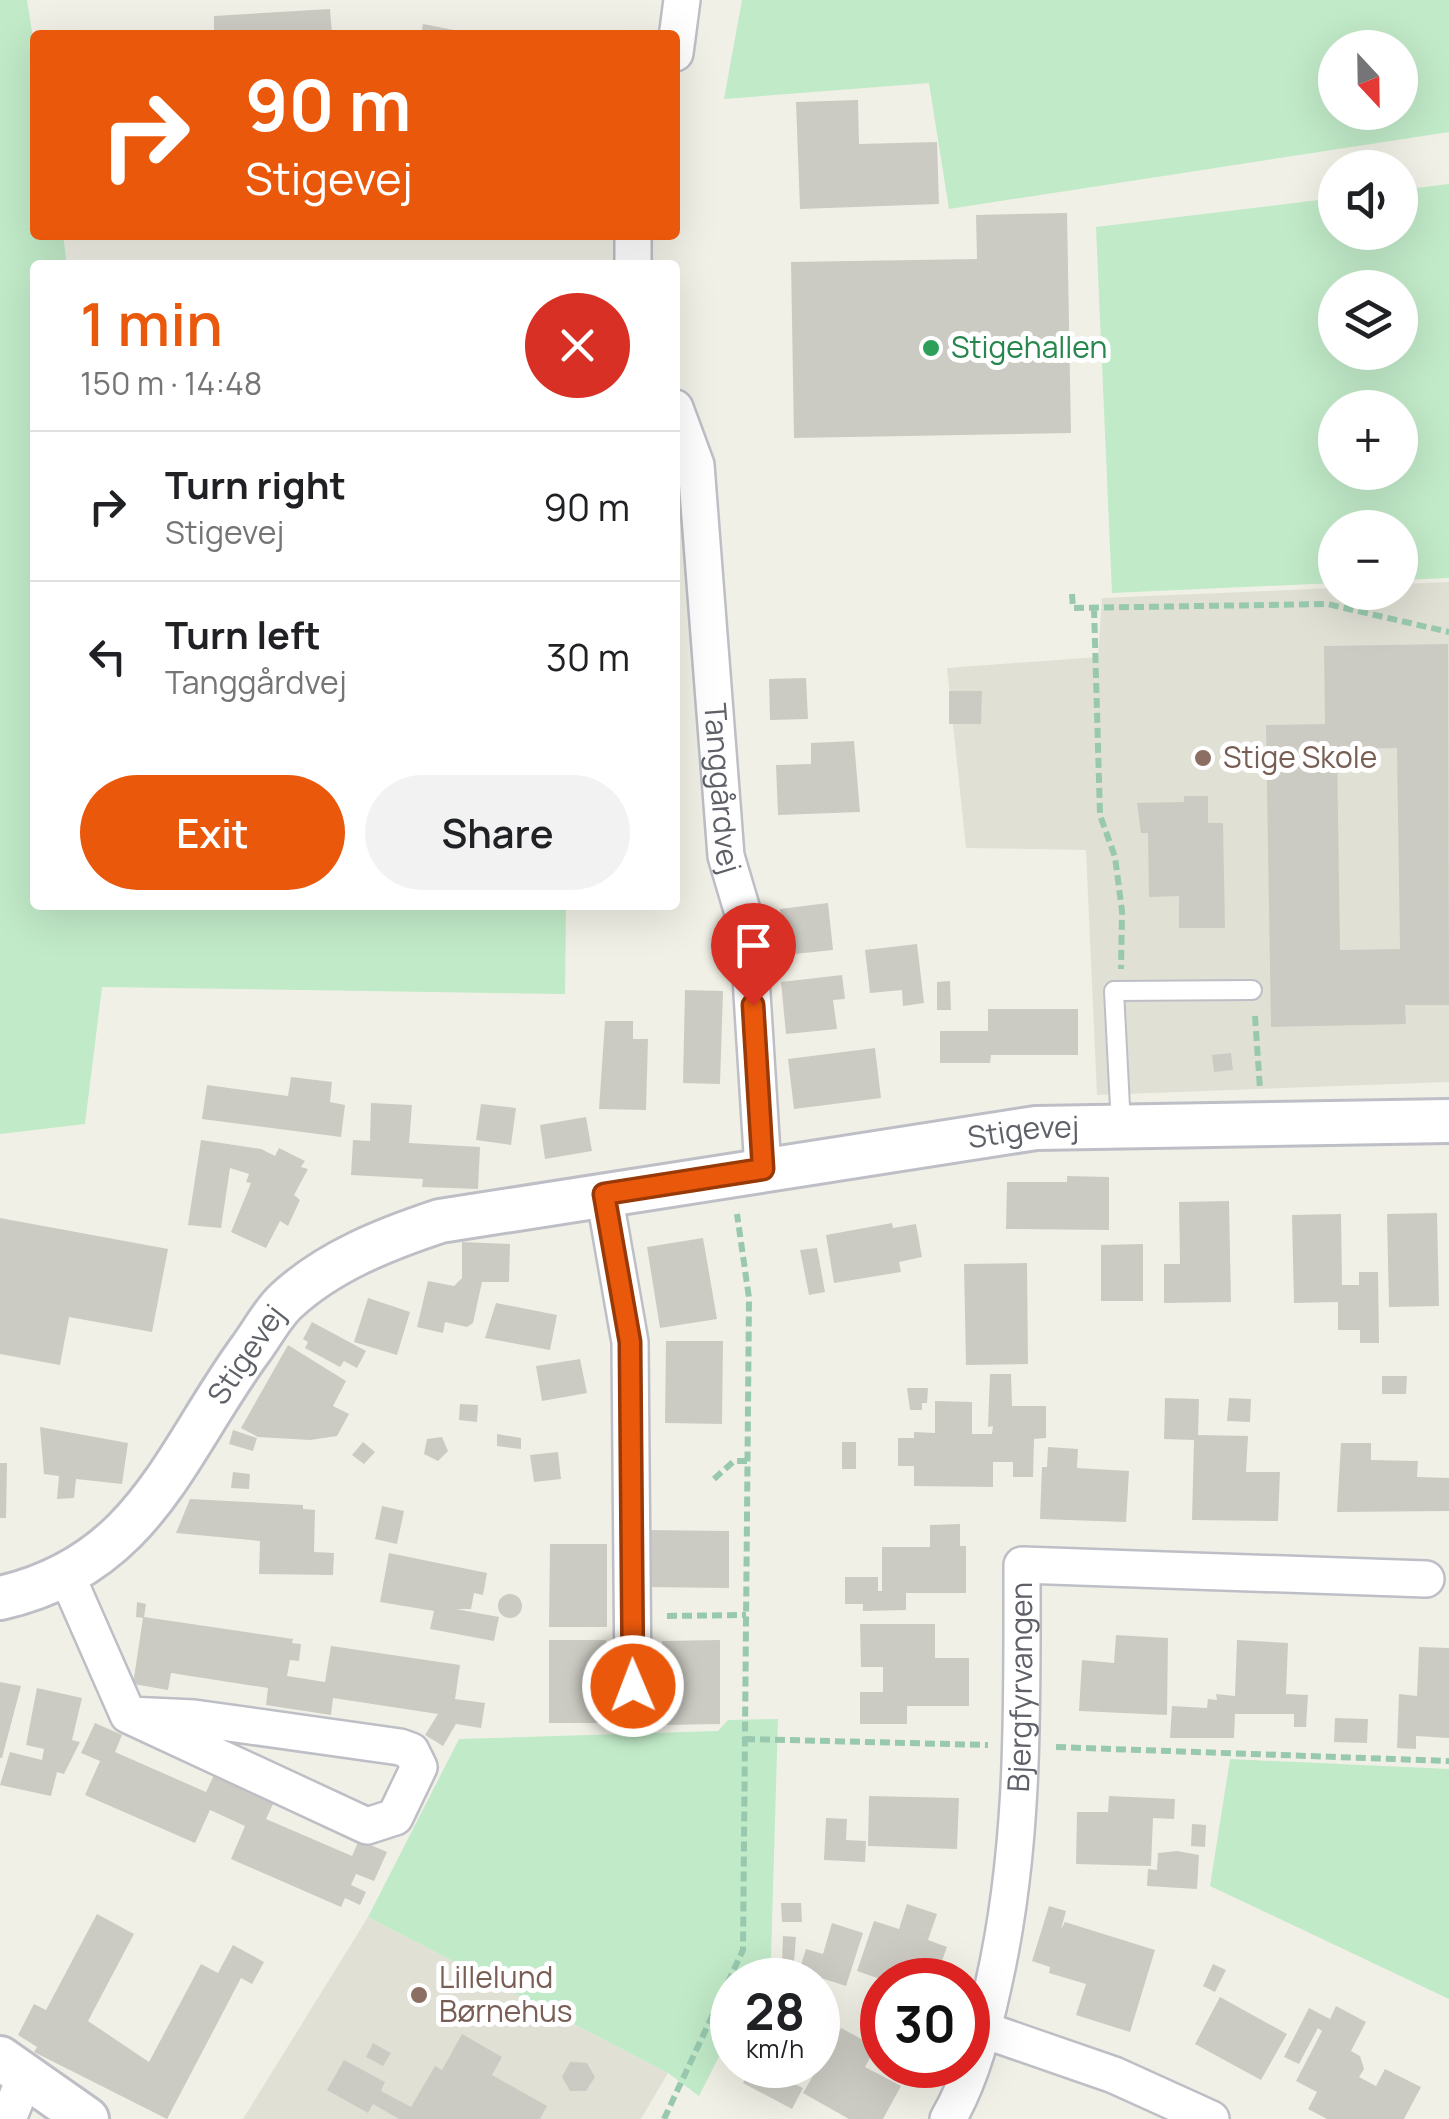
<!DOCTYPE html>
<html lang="en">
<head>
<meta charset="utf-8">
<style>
  body { margin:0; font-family:Manrope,sans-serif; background:#f2f2f2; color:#202124; height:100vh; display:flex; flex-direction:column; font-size:38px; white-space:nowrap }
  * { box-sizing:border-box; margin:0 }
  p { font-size:32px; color:#757577 }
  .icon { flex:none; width:55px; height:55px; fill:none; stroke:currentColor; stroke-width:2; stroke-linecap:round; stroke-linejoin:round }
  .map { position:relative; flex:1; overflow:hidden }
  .sheet { position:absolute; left:30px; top:260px; width:650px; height:650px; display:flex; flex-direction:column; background:#fff; border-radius:10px; box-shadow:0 10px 40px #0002 }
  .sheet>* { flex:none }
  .banner { position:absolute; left:30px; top:30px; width:650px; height:210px; border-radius:10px; box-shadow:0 10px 40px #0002; background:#ea580c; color:#fff; overflow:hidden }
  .needle { width:65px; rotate:158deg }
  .controls { position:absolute; left:1318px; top:30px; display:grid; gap:20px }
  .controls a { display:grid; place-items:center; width:100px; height:100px; border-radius:50%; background:#fff; box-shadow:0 10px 40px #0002; font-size:50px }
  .speed { position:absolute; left:710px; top:1958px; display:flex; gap:20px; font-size:50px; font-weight:700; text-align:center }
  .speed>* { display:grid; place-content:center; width:130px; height:130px; border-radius:50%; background:#fff; box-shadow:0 10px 40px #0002; line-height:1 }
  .speed small { font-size:25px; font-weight:400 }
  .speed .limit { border:15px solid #d22; background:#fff; color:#111 }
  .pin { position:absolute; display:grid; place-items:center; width:85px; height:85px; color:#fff; margin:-102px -42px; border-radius:50% 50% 50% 0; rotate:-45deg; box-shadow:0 0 10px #0007 }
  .pin .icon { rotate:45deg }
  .me { position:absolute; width:110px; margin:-55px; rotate:359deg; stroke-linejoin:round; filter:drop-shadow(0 0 8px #0008) }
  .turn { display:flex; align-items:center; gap:35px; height:210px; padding:0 50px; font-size:45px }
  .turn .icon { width:130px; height:130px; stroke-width:2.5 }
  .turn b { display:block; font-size:70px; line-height:85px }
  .round { display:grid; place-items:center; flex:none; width:105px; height:105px; border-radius:52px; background:#f2f2f2 }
  .headline { display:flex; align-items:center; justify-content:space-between; height:170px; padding:0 50px }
  h1 { font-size:60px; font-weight:600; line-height:75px; color:#ea580c }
  .cta { display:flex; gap:20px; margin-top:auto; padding:20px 50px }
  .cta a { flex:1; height:115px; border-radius:60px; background:#ea580c; color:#fff; font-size:40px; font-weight:600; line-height:115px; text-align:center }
  .cta a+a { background:#f2f2f2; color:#202124 }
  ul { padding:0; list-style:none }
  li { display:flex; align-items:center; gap:30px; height:150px; padding:0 50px; border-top:2px solid #e0e0e0 }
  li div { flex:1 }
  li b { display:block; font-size:38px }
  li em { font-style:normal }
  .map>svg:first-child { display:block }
</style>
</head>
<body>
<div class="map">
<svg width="1449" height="2119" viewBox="0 0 1449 2119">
  <rect width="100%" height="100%" fill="#f1f0e6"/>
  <!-- education -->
  <path fill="#e1e0d5" d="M 1449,582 L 1449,1082 L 1097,1095 L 1086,850 L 966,848 L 947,668 L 1098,657 L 1102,598 L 1335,588 L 1335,592 L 1400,592 L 1400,584 Z
    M 368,1917 L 668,2073 L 641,2119 L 243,2119 Z"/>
  <!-- green -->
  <path fill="#c1eac8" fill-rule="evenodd" d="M 0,0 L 27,0 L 35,51 L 35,235 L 63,235 L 67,265 L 35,265 L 35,905 L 566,905 L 565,994 L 102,987 L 85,1124 L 0,1134 Z
    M 742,0 L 1449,0 L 1449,132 L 949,209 L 929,83 L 724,99 ZM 1335,48 L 1400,48 L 1400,112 L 1335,112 Z
    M 1449,184 L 1449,578 L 1400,580 L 1400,528 L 1335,528 L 1335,583 L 1112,593 L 1096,227 L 1335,198 L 1335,232 L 1400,232 L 1400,190 ZM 1335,288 L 1400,288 L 1400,352 L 1335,352 ZM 1335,408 L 1400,408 L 1400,472 L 1335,472 Z
    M 778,1719 L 771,1957 L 759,1980 L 732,1980 L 732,2031 L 699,2096 L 668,2073 L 368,1917 L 459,1739 L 718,1731 L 728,1720 Z
    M 1230,1759 L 1449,1769 L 1449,1999 L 1210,1886 Z"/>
  <!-- building -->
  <path fill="#cccbc3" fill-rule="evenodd" d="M 330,9 L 332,35 L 214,35 L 214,16 Z
    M 423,24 L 469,33 L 468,35 L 421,35 Z
    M 858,100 L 859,144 L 937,142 L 939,204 L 800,209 L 796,102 Z
    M 1067,213 L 1071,433 L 794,438 L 791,262 L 977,259 L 976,215 Z
    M 1448,644 L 1449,1005 L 1405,1005 L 1406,1024 L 1271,1027 L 1266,725 L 1325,724 L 1324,646 ZM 1397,748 L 1400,949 L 1340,950 L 1337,749 Z
    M 806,678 L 808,719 L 770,720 L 769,679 Z
    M 949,691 L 982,691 L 981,724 L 949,724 Z
    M 854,741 L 860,812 L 778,815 L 776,765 L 811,764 L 811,743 Z
    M 1184,796 L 1208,796 L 1208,823 L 1223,823 L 1225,928 L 1179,928 L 1179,896 L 1149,897 L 1148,833 L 1141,833 L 1137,803 L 1184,802 Z
    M 828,903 L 833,950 L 785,955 L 780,909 Z
    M 917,944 L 924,1003 L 903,1006 L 902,990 L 870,993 L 865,950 Z
    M 842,975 L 845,999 L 833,1000 L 837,1029 L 786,1034 L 781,982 Z
    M 950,981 L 951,1010 L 937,1010 L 937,982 Z
    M 685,990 L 723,991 L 720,1084 L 683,1083 Z
    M 988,1009 L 1078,1009 L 1078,1055 L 991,1055 L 990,1063 L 940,1063 L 940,1031 L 988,1031 Z
    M 605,1021 L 633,1021 L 633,1039 L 648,1039 L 646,1110 L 599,1109 Z
    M 875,1048 L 881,1098 L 794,1109 L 788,1059 Z
    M 1231,1053 L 1233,1070 L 1214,1072 L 1212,1055 Z
    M 291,1077 L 332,1082 L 330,1102 L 345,1105 L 341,1137 L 202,1119 L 207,1085 L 288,1096 Z
    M 371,1103 L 412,1105 L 409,1143 L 480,1147 L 478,1189 L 422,1187 L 423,1179 L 351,1175 L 353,1140 L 370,1141 Z
    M 481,1104 L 516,1108 L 511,1145 L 476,1140 Z
    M 586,1117 L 592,1151 L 545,1159 L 540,1125 Z
    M 201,1140 L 261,1149 L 275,1156 L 279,1148 L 305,1161 L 301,1167 L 308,1169 L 294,1195 L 300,1200 L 288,1226 L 280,1221 L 266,1248 L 231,1232 L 251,1183 L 246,1182 L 249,1174 L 230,1168 L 221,1228 L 188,1225 Z
    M 1067,1176 L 1109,1177 L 1109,1230 L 1006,1229 L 1007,1182 L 1067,1182 Z
    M 1229,1201 L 1231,1302 L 1164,1303 L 1164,1264 L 1180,1264 L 1179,1202 Z
    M 1437,1213 L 1439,1306 L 1389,1307 L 1387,1214 Z
    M 1341,1214 L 1342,1285 L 1359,1285 L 1359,1272 L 1378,1272 L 1379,1343 L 1360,1343 L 1360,1330 L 1338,1330 L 1338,1302 L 1294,1303 L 1292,1215 Z
    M 0,1218 L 168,1249 L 152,1332 L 69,1317 L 60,1365 L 0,1354 Z
    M 892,1223 L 893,1228 L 916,1224 L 922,1257 L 899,1262 L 901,1272 L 834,1283 L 826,1235 Z
    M 703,1238 L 717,1319 L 660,1328 L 647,1247 Z
    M 462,1242 L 510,1244 L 509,1282 L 482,1282 L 473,1323 L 467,1327 L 445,1322 L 443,1333 L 417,1327 L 428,1281 L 454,1286 L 462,1278 Z
    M 1143,1244 L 1143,1301 L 1101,1301 L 1101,1245 Z
    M 817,1248 L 825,1292 L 809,1295 L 800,1250 Z
    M 1027,1263 L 1028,1364 L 966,1365 L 964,1264 Z
    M 368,1298 L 410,1312 L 397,1355 L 354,1342 Z
    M 496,1303 L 557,1315 L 550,1350 L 485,1338 Z
    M 312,1322 L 366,1351 L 357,1368 L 344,1361 L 340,1367 L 305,1348 L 308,1342 L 303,1339 Z
    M 666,1341 L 723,1341 L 722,1424 L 665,1423 Z
    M 288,1345 L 346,1381 L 333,1406 L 349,1414 L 337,1436 L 310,1440 L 258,1437 L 241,1428 Z
    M 580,1359 L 587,1393 L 542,1401 L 536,1366 Z
    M 990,1374 L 1011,1374 L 1012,1406 L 1046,1406 L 1046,1438 L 1034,1439 L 1033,1477 L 1013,1477 L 1013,1462 L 993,1462 L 993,1487 L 914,1486 L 914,1466 L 898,1466 L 898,1438 L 914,1438 L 914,1432 L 935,1433 L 935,1401 L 972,1402 L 972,1434 L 992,1434 L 993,1426 L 988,1427 Z
    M 1382,1376 L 1407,1376 L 1406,1394 L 1382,1394 Z
    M 907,1388 L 928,1388 L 927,1403 L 922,1403 L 922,1410 L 910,1410 Z
    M 1165,1398 L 1199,1399 L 1198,1435 L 1248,1436 L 1246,1472 L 1280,1472 L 1278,1521 L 1192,1520 L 1194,1440 L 1164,1439 Z
    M 1229,1398 L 1251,1399 L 1250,1422 L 1227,1421 Z
    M 460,1404 L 478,1405 L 477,1422 L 459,1420 Z
    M 40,1427 L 128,1443 L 122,1484 L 76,1479 L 74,1498 L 57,1499 L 59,1476 L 44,1474 Z
    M 233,1430 L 257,1438 L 253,1451 L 229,1444 Z
    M 497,1434 L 521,1438 L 521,1449 L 497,1446 Z
    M 442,1437 L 448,1451 L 438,1461 L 424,1454 L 427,1439 Z
    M 363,1442 L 375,1452 L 364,1464 L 352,1455 Z
    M 842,1442 L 856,1442 L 856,1469 L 842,1469 Z
    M 1341,1443 L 1371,1443 L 1371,1460 L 1418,1461 L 1417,1477 L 1449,1478 L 1449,1511 L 1337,1512 Z
    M 1048,1447 L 1078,1449 L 1077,1468 L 1129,1471 L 1126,1522 L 1040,1519 L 1042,1467 L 1047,1467 Z
    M 558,1452 L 561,1479 L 534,1482 L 530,1455 Z
    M 0,1463 L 7,1463 L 6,1518 L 0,1518 Z
    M 233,1472 L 250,1474 L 249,1489 L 231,1488 Z
    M 190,1499 L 303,1505 L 303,1509 L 315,1510 L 314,1552 L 334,1553 L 333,1575 L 259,1574 L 260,1541 L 176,1533 Z
    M 382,1506 L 404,1511 L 397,1544 L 375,1539 Z
    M 960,1524 L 960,1546 L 966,1546 L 966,1593 L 906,1593 L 906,1610 L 863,1611 L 863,1604 L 845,1604 L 845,1577 L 878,1577 L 878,1591 L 882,1591 L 882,1547 L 930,1547 L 930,1525 Z
    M 647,1530 L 729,1531 L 729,1588 L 647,1587 Z
    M 550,1544 L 607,1544 L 607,1627 L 549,1627 Z
    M 389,1553 L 487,1573 L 483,1595 L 474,1593 L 471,1609 L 456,1609 L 499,1617 L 494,1641 L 430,1629 L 434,1611 L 380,1602 Z
    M498 1606a12 12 0 1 1 24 0a12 12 0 1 1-24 0Z
    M 137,1602 L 146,1604 L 144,1617 L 293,1639 L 292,1643 L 301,1644 L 299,1661 L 290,1660 L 287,1676 L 325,1682 L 331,1646 L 460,1665 L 455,1699 L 485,1703 L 481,1728 L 456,1724 L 443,1746 L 425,1735 L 438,1714 L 333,1698 L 331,1715 L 266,1705 L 268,1688 L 171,1673 L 168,1690 L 133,1684 L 143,1618 L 136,1617 Z
    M 860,1624 L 935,1624 L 935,1658 L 969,1658 L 969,1706 L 907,1706 L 907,1724 L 860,1724 L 860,1692 L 883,1692 L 883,1667 L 861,1667 Z
    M 1116,1635 L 1168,1638 L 1167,1715 L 1079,1711 L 1082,1660 L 1114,1663 Z
    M 549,1640 L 606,1640 L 606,1723 L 549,1723 Z
    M 720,1640 L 720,1724 L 663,1725 L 662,1641 Z
    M 1237,1640 L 1288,1643 L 1286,1694 L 1308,1695 L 1306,1727 L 1294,1727 L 1294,1714 L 1235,1714 L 1234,1738 L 1170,1738 L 1172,1706 L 1207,1708 L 1208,1699 L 1217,1700 L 1216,1694 L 1235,1696 Z
    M 1419,1647 L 1449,1648 L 1449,1738 L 1416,1736 L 1416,1749 L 1397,1748 L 1399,1694 L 1417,1696 Z
    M 0,1682 L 21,1686 L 2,1758 L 0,1758 Z
    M 37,1688 L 82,1698 L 72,1740 L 80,1742 L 64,1774 L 57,1772 L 51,1796 L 0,1785 L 10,1752 L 42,1760 L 44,1749 L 26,1745 Z
    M 1335,1718 L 1368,1719 L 1367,1743 L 1334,1742 Z
    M 95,1723 L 122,1735 L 115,1752 L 206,1792 L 214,1775 L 274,1802 L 266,1819 L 352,1856 L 359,1840 L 387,1852 L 374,1881 L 356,1874 L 351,1885 L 366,1892 L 360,1905 L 345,1898 L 341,1907 L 231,1859 L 245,1826 L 210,1810 L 195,1843 L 85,1795 L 100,1761 L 81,1753 Z
    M 869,1796 L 959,1798 L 957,1849 L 868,1846 Z
    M 1109,1796 L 1175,1799 L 1174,1819 L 1153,1818 L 1151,1866 L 1076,1864 L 1077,1812 L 1108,1812 Z
    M 826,1818 L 847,1819 L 846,1840 L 866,1841 L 865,1862 L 824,1860 Z
    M 1192,1824 L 1206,1825 L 1205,1847 L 1191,1846 Z
    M 1177,1851 L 1199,1855 L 1197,1889 L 1147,1886 L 1148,1869 L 1157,1870 L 1158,1853 Z
    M 781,1903 L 801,1903 L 802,1922 L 782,1922 Z
    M 907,1904 L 937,1914 L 928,1940 L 947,1947 L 935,1980 L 883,1980 L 857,1971 L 874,1921 L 899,1929 Z
    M 1049,1906 L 1066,1911 L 1061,1929 L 1065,1922 L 1155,1950 L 1130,2032 L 1076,2015 L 1086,1984 L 1049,1973 L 1050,1967 L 1032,1961 Z
    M 97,1914 L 134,1934 L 88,2021 L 149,2062 L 201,1964 L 218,1973 L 233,1945 L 264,1962 L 252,1984 L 241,1978 L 167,2119 L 34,2052 L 37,2047 L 18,2035 L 34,2004 L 46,2010 Z
    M 832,1923 L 863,1933 L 846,1986 L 799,1971 L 806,1949 L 823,1954 Z
    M 783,1936 L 796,1937 L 794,1962 L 782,1961 Z
    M 1213,1964 L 1226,1970 L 1215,1992 L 1203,1986 Z
    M 1220,1997 L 1287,2034 L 1261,2080 L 1195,2044 Z
    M 1336,2006 L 1366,2022 L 1351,2051 L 1360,2056 L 1364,2069 L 1359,2077 L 1376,2086 L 1385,2069 L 1421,2087 L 1404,2119 L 1327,2119 L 1308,2109 L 1317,2092 L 1296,2081 L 1322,2031 L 1318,2028 L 1299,2064 L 1284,2057 L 1309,2008 L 1330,2019 Z
    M 841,2028 L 876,2047 L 865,2067 L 901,2086 L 883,2119 L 849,2119 L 803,2093 Z
    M 462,2034 L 502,2057 L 492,2075 L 547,2106 L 540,2119 L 399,2119 L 373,2104 L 368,2113 L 327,2090 L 344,2060 L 385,2082 L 381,2091 L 411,2107 L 435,2066 L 442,2070 Z
    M 373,2043 L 391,2053 L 383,2066 L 366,2057 Z
    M 570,2062 L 587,2063 L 595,2077 L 586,2091 L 570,2091 L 562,2077 Z
    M 753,2065 L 803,2088 L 792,2109 L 743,2083 Z"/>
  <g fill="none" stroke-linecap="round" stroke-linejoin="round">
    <!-- service casing -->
    <g stroke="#bebfc6" stroke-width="22">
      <path id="service" d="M 1121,1126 L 1114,991 L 1252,990"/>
    </g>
    <!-- minor casing -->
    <g stroke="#bebfc6" stroke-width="40">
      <g id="minor">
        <path d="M 675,53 L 682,0"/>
        <path d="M 633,235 L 633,265"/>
        <path id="s1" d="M 675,408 L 696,465 L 726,856 L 748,930 L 763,1169"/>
        <path d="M 604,1194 L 630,1342 L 633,1686"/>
        <path d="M 66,1574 L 128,1715 L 367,1826 L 395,1817 L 419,1767 L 411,1751 L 400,1747 L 194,1718 L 128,1715"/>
        <path d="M 984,2030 L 1114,2075 L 1211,2119"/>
        <path d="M 8,2119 L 25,2077"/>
        <path id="s2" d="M 948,2119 C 972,2078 984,2028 994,1982 C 1025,1844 1022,1706 1022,1565 L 1426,1579"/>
      </g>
    </g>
    <!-- tertiary casing -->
    <g stroke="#bebfc6" stroke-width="48">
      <g id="tertiary">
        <path id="s3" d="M 0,1598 C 144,1566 175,1453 250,1350 C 262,1334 272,1314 286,1301 C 329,1261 386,1239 440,1221 L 1036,1128 L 1449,1121"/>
        <path d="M 0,2058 L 87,2119"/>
      </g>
    </g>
    <!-- path -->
    <path stroke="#98c9ae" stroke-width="6" stroke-dasharray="10 5" stroke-linecap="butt" d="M 1072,594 L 1073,608 L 1327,604 L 1449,632
      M 1094,608 L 1100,815 L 1115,857 L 1122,911 L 1121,969
      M 1255,1016 L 1260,1089
      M 714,1479 L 734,1461 L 747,1461
      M 667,1616 L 746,1615
      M 745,1739 L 988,1745
      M 1056,1747 L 1449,1761
      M 664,2119 L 743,1950 L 749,1298 L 737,1214"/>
    <!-- service -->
    <use href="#service" stroke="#fff" stroke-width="18"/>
    <!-- minor -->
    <use href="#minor" stroke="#fff" stroke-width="35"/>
    <!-- tertiary -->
    <use href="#tertiary" stroke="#fff" stroke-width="42"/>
  </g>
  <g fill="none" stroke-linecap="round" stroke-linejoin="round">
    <!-- route casing -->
    <g stroke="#983908" stroke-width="25">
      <path id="route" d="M 633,1686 L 630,1342 L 604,1194 L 763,1169 L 753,1005"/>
    </g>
    <!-- route -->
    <use href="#route" stroke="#ea580c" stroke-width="18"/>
  </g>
  <!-- markers -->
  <circle fill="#2e9e5b" stroke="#fff" stroke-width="4" cx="931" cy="348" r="10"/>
  <g fill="#8d6e63" stroke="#fff" stroke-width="4">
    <circle cx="1203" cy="758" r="10"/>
    <circle cx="419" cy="1995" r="10"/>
  </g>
  <g text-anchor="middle" stroke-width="10" stroke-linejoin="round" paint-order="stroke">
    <!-- leisure labels -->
    <g font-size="30" fill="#27864d" stroke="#fff" text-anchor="start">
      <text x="951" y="358">Stigehallen</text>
    </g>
    <!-- education labels -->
    <g font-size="30" fill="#785e54" stroke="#fff" text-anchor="start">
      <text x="1223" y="768">Stige Skole</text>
      <text x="439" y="1988">Lillelund<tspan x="439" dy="34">Børnehus</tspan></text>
    </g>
    <!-- street labels -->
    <g font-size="30" fill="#5e6168" stroke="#fff">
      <text dy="10" stroke="none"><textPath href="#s1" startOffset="385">Tanggårdvej</textPath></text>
      <text dy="10" stroke="none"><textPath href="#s3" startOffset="1190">Stigevej</textPath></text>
      <text dy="10" stroke="none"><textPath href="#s3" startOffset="358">Stigevej</textPath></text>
      <text dy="10" stroke="none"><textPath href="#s2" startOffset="442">Bjergfyrvangen</textPath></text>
    </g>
  </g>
</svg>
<div class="controls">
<a><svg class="needle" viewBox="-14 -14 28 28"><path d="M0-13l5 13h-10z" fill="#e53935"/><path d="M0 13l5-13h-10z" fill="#757577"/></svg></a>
<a><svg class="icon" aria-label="sound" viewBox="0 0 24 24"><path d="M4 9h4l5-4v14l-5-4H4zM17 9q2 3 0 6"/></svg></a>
<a><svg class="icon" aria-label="layers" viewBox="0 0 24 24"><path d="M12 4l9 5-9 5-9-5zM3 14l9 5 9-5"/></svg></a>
<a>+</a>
<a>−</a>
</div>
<div class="speed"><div>28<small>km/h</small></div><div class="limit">30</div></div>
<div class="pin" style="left:753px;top:1005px;background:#d93025"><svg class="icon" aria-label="arrive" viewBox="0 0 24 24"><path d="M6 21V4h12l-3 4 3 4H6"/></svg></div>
<svg class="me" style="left:633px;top:1686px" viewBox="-20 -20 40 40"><circle r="17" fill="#ea580c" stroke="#fff" stroke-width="3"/><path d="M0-11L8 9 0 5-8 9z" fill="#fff"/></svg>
<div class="banner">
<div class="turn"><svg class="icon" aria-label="right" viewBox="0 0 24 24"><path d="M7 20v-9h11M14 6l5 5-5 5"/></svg><div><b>90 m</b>Stigevej</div></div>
</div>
<section class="sheet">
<div class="headline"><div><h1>1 min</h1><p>150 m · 14:48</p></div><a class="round" style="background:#d93025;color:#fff"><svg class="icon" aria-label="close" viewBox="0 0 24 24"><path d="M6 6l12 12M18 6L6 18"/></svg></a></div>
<ul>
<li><svg class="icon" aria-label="right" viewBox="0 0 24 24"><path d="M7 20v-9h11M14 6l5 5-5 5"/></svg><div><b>Turn right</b><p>Stigevej</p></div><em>90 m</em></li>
<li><svg class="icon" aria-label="left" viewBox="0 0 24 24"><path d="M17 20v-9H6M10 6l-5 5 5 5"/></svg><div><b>Turn left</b><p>Tanggårdvej</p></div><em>30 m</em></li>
</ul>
<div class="cta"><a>Exit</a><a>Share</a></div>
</section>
</div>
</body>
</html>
